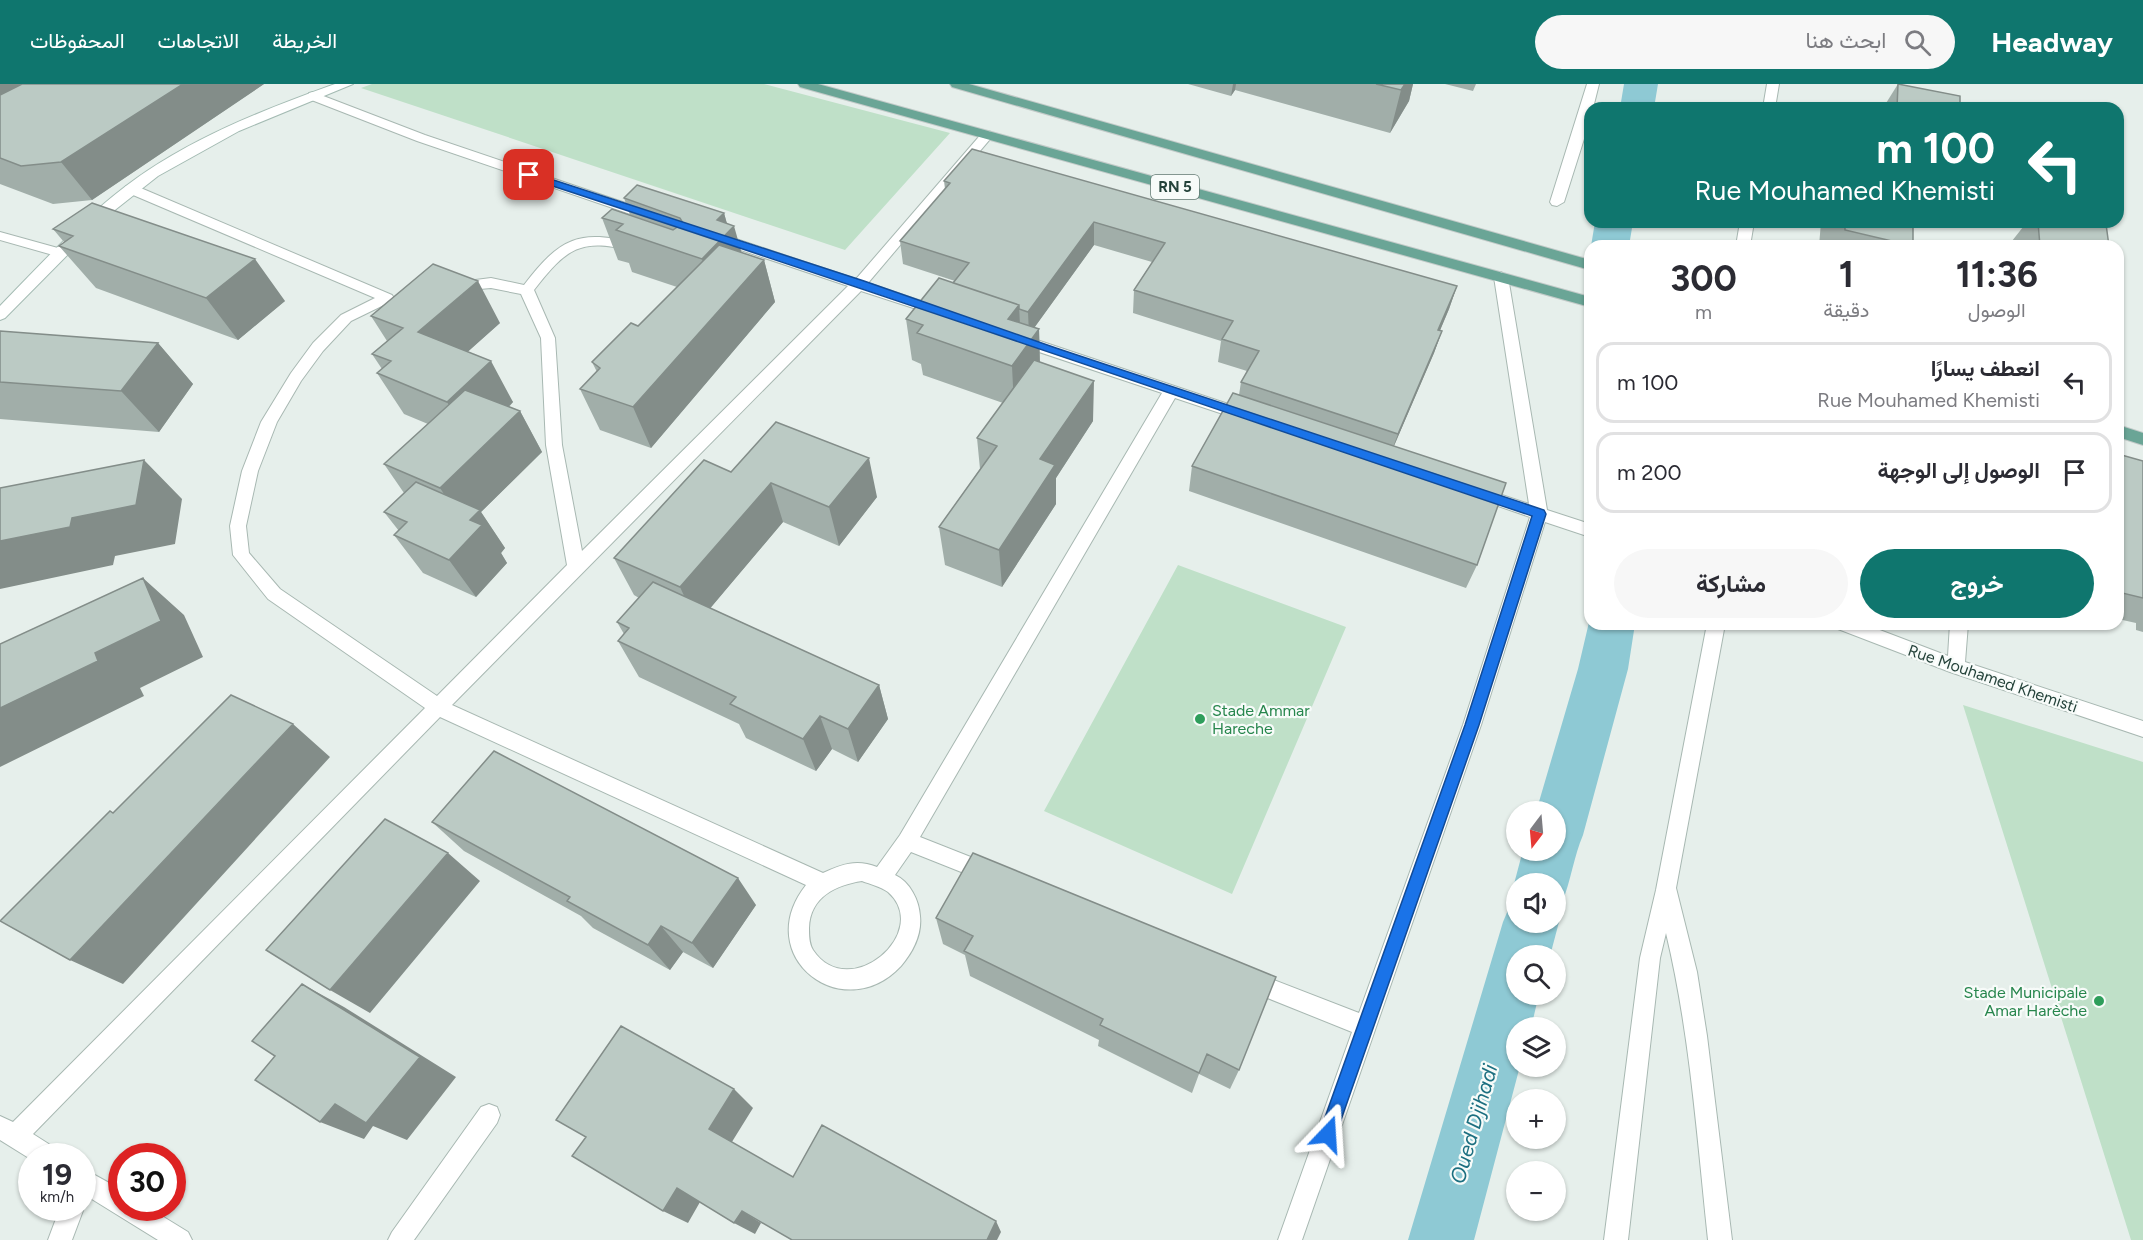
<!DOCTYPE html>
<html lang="ar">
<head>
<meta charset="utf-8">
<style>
  body { margin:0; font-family:Figtree,Vazirmatn,sans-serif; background:#f7f7f7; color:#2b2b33; direction:rtl; height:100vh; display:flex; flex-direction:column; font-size:22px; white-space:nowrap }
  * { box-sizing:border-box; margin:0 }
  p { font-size:20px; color:#7c7c81 }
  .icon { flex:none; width:33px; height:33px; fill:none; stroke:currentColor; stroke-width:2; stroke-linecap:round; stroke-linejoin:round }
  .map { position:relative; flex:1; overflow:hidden; direction:ltr }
  .drawer { position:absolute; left:1584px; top:156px; width:540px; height:390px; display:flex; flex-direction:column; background:#fff; border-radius:18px; box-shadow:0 2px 4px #0004; direction:rtl }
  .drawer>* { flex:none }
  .top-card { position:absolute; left:1584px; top:18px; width:540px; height:126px; border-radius:18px; box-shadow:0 2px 4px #0004; direction:rtl; background:#0f766e; color:#fff; overflow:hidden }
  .needle { width:39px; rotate:196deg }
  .buttons { position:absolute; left:1506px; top:717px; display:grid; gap:12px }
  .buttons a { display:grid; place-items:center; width:60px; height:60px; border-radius:50%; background:#fff; box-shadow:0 2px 4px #0004; font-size:30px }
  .speed { position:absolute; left:18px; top:1059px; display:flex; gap:12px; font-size:30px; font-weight:700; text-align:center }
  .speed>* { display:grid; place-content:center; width:78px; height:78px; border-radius:50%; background:#fff; box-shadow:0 2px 4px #0004; line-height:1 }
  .speed small { font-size:15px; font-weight:400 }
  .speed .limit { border:9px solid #d22; background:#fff; color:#111 }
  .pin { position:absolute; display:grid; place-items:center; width:51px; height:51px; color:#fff; margin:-26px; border-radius:12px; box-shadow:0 3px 9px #0006 }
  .me { position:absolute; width:66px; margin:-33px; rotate:20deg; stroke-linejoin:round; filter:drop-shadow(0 0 4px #0008) }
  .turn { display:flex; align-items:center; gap:21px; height:126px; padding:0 30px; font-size:27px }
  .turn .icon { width:78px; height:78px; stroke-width:2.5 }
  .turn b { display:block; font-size:42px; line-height:51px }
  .eta { display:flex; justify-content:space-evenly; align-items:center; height:102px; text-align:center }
  .eta b { font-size:36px; font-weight:700; line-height:42px }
  .primary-button { display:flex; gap:12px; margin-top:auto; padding:12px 30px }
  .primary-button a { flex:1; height:69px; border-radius:36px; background:#0f766e; color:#fff; font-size:24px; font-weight:700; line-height:69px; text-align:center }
  .primary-button a+a { background:#f7f7f7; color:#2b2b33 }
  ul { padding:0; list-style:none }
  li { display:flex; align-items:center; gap:18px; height:81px; margin:0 12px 9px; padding:0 18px; border:3px solid #e1e1e2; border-radius:18px }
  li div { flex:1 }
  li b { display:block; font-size:22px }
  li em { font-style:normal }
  header { display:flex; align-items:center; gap:36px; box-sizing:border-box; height:84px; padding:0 30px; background:#0f766e; color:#fff }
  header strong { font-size:28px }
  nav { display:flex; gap:33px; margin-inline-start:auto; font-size:21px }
  .search { width:420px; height:54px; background:#f7f7f7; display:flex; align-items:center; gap:15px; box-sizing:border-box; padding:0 21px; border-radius:33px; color:#7c7c81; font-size:22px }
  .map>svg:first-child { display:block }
</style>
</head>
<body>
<header>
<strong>Headway</strong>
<div class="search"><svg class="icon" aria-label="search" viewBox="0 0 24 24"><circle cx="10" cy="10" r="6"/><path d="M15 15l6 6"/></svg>ابحث هنا</div>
<nav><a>الخريطة</a><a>الاتجاهات</a><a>المحفوظات</a></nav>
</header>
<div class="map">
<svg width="2143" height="1156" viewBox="0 0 2143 1156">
  <rect width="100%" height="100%" fill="#e6efeb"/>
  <!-- green -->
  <path fill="#bfe0c8" d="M 372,0 L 764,0 L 950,49 L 845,166 L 361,4 Z
    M 1178,481 L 1346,543 L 1232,810 L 1044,727 Z
    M 1963,621 L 2143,678 L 2143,1156 L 2131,1156 Z"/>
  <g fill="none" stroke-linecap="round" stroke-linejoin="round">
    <!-- canal -->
    <path fill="#8ec9d4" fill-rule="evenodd" d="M 1624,0 L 1658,0 L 1654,24 L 1620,24 Z
      M 1595,138 L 1633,138 L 1629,162 L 1591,162 Z
      M 1590,534 L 1590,540 L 1635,540 L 1628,585 L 1583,751 C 1574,772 1571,796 1562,819 L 1556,821 L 1556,800 L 1516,800 L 1516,805 L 1514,800 L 1523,766 L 1556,766 L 1556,728 L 1536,728 L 1578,585 Z
      M 1516,817 L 1516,838 L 1556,838 L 1556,829 L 1559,838 L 1550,872 L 1516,872 L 1516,910 L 1539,910 L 1531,944 L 1516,944 L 1516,982 L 1520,982 L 1474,1156 L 1408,1156 L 1503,838 L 1511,819 Z"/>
    <!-- lane casing -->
    <g stroke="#a8b8b2" stroke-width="2">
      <path id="lane" d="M 1707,540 L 1725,540 L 1676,804 L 1697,888 L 1707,952 L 1732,1156 L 1708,1156 C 1697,1053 1690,949 1666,849 L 1660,874 L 1628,1156 L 1604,1156 L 1640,874 L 1656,806 Z"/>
    </g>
    <!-- street casing -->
    <g stroke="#a8b8b2" stroke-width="2">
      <path id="street" d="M 1587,0 L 1599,0 L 1593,24 L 1590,24 L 1590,36 L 1564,118 L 1557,122 L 1552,121 L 1550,118 Z
        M 1767,0 L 1779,0 L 1775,24 L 1763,24 Z
        M 313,8 L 425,51 L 655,129 L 657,132 L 650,136 L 645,135 L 417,57 L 309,15 L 309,9 Z
        M 987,47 L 991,48 L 993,51 L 991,54 L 868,199 L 945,225 L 947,228 L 945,231 L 935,231 L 861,207 L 452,621 L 823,789 C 842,780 857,775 877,783 L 900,751 L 1162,309 L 1012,259 L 1010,255 L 1012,251 L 1022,251 L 1252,328 L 1255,332 L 1252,336 L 1247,338 L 1175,314 L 920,753 L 996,783 L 999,790 L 996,797 L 989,799 L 911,768 L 895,791 C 910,798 919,816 920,832 C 922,850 913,868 901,882 C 843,944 750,872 806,801 L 440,633 L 33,1050 L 55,1064 L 58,1072 L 32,1072 L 32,1076 L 0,1056 L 0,1032 L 13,1038 L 425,624 L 268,515 L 233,471 L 230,442 L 242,387 L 261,338 L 291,289 L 313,259 L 341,231 L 375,214 L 126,108 L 124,105 L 126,102 L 136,102 L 392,211 L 394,214 L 392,217 L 351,237 L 323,267 L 301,297 L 277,338 L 258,387 L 246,442 L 249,469 L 280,505 L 437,612 L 567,481 L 546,361 L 541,254 L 521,210 L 491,204 L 457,207 L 452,205 L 450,202 L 452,199 L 491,194 L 524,201 C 560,154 579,144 637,160 L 639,163 L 632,167 C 580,153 566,165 534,206 L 555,254 L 562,361 L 582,467 L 848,202 L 711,156 L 709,153 L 711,150 L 721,150 L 856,195 L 983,48 ZM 862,797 C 870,800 881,803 888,808 C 933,848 849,920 813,866 C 809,860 809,851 809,844 C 810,813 836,801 862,797 Z
        M 1740,138 L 1754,138 L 1750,162 L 1736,162 Z
        M 0,148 L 65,166 L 67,169 L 60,173 L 0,156 Z
        M 1501,188 L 1508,193 L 1547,426 L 1590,440 L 1590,453 L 1545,438 L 1481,641 L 1302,1156 L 1278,1156 L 1352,948 L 1240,903 L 1237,896 L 1240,889 L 1248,886 L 1359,929 L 1463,641 L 1530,433 L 1472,413 L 1470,409 L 1472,405 L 1478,403 L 1529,420 L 1494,193 Z
        M 1835,540 L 1864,540 L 1948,572 L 1950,540 L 1968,540 L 1965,578 L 2143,637 L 2143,653 L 1950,588 L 1838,545 Z
        M 489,1020 L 497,1023 L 500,1031 L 497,1039 L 414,1156 L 388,1156 L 392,1148 L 481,1023 Z
        M 82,1084 L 122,1106 L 122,1124 L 149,1124 L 188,1148 L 192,1156 L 158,1156 L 82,1109 Z
        M 82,1121 L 84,1124 L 72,1156 L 48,1156 L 60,1124 L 82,1124 Z"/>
    </g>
    <!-- secondary casing -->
    <g stroke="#a4bbb3" stroke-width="2">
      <path id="secondary" d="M 335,0 L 353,0 L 239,47 L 158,92 L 101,137 L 5,234 L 0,236 L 0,222 C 40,181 80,137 126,102 C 188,55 263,26 335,0 Z"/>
    </g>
    <!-- primary casing -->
    <g stroke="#c2cac8" stroke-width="2">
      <path id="primary" d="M 798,0 L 818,0 L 1590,213 L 1590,223 L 800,3 Z
        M 950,0 L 969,0 L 1590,176 L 1590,186 L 952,3 Z
        M 2118,341 L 2143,349 L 2143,361 L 2118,353 Z"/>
    </g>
    <!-- lane -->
    <use href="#lane" fill="#fff" fill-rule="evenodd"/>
    <!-- street -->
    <use href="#street" fill="#fff" fill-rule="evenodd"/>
    <!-- secondary -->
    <use href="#secondary" fill="#fff" fill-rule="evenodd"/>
    <!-- primary -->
    <use href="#primary" fill="#6aa596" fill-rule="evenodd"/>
  </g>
  <!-- wall -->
  <path fill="#a1aea9" d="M 0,0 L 264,0 L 92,116 L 53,120 L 0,100 Z
    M 1188,0 L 1413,0 L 1409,17 L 1390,49 L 1235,6 L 1231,12 Z
    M 1445,0 L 1476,0 L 1473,7 Z
    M 1898,0 L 1960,24 L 1883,24 Z
    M 944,97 L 1457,202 L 1449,225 L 1440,246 L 1442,247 L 1434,269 L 1394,362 L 1477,481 L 1466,504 L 1189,407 L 1192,382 L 1239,311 L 1241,298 L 1247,287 L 1218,278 L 1221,257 L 1133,229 L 1134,206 L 1152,178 L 1094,161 L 1034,244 L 1039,245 L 1040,278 L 1093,337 L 1056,394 L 1056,420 L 1002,503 L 945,481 L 939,443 L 980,385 L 977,354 L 1003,319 L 923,291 L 921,280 L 912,276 L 906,235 L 955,197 L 903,180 L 900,157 L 945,105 Z
    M 624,114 L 724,129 L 727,140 L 742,169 L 764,176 L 775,218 L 651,364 L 600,346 L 580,305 L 597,288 L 592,278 L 638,242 L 677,203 L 632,188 L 629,179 L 618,176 L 602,134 L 630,131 Z
    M 1821,138 L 1913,138 L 1912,162 L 1819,162 Z
    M 2027,138 L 2097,138 L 2109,162 L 2008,162 Z
    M 53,145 L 285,217 L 238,256 L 96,204 L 59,162 L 64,158 Z
    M 371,232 L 500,239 L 467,268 L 513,318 L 509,323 L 520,327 L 542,368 L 481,428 L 505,464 L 501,469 L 507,479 L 476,513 L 423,489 L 394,451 L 399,447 L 384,428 L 404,409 L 384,380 L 428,340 L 404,330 L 377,289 L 382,285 L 372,270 L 387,257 Z
    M 0,247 L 158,259 L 193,300 L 159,348 L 0,335 Z
    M 2118,370 L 2143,377 L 2143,548 L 2136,546 L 2136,539 L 2118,535 Z
    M 731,388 L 877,413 L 839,462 L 783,438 L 710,524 L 879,601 L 888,635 L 858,678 L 832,665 L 816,687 L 746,654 L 739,640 L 639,593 L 618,557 L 624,550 L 617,538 L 639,514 L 634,511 L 614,474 Z
    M 432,738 L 756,821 L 713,884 L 683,868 L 670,886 L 593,844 L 581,832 L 464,767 Z
    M 936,834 L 1239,986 L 1230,1005 L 1199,990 L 1192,1009 L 1098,962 L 1099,956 L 970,892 L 965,871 L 943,860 Z"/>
  <!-- shaded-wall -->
  <path fill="#838d89" d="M 0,0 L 101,0 L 0,53 Z
    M 183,0 L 264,0 L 92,116 L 61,78 Z
    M 1233,0 L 1236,0 L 1235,6 L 1231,12 Z
    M 1405,0 L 1413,0 L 1409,17 L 1390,49 L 1401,6 Z
    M 724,129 L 729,147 L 734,142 L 746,184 L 715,217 L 702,175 L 717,136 Z
    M 1094,138 L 1094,161 L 1029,251 L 1028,228 Z
    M 255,175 L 285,217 L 238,256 L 206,214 Z
    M 764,176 L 775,218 L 651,364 L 633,323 Z
    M 478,197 L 500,239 L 443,290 L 418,248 Z
    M 1457,202 L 1449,225 L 1431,268 L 1438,246 Z
    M 1019,221 L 1021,262 L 1008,235 Z
    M 1039,245 L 1040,287 L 1014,323 L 1012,282 Z
    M 1442,247 L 1434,269 L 1390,371 L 1398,350 Z
    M 158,259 L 193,300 L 159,348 L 121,307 Z
    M 491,277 L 513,318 L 472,358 L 447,318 Z
    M 1094,297 L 1093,337 L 1056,394 L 1056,420 L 1002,503 L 999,466 L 1040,375 Z
    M 520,327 L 542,368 L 481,428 L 505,464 L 501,469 L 507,479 L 476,513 L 449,476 L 466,443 L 440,404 Z
    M 869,374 L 877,413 L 839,462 L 829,423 Z
    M 144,376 L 182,415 L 175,460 L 115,472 L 113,481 L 0,505 L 0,457 L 72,434 Z
    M 771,399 L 783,438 L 697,540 L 680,503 Z
    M 143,494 L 184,531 L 203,573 L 140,604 L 144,612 L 0,683 L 0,624 Z
    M 879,601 L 888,635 L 858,678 L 848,645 Z
    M 820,632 L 832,665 L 816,687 L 803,655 Z
    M 293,640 L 330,673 L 123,900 L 70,876 Z
    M 448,769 L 480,797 L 370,929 L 330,906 Z
    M 738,794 L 756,821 L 713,884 L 692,859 Z
    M 661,842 L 683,868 L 670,886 L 648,861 Z
    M 302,900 L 344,923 L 456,993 L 407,1056 L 373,1042 L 364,1055 L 320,1038 Z
    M 734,1005 L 753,1024 L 730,1061 L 709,1045 Z
    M 677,1104 L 700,1118 L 688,1139 L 663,1127 Z
    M 742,1127 L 761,1139 L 755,1150 L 734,1139 Z
    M 996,1137 L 1001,1148 L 997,1156 L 987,1156 Z"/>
  <!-- building -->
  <path fill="#bbcac4" stroke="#838d89" stroke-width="1.5" d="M 22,0 L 183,0 L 61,78 L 21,82 L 0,74 L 0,11 Z
    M 1376,0 L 1405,0 L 1401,6 Z
    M 1898,0 L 1960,12 L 1960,24 L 1897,24 Z
    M 972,65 L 1457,202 L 1438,246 L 1442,247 L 1398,350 L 1241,298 L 1259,267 L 1222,255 L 1233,237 L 1134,206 L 1165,159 L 1094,138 L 1028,228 L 1019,225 L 1019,221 L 953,199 L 969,179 L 900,157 L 950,99 L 944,97 Z
    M 637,101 L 724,129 L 717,136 L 734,142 L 702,175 L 616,146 L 623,140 L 602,134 L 612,125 L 673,146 L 683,139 L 680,134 L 624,114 Z
    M 92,119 L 255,175 L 206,214 L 59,162 L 73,152 L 53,145 Z
    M 1845,138 L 1913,138 L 1913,162 L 1845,146 Z
    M 2038,138 L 2097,138 L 2106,140 L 2109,162 L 2040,162 Z
    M 719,161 L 764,176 L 633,323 L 580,305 L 600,284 L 592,278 L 631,239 L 638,242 Z
    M 433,180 L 478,197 L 418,248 L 491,277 L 447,318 L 377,289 L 391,277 L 372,270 L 403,244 L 371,232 Z
    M 939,194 L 1019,221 L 1008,235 L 1039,245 L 1012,282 L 917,249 L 923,241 L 906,235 Z
    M 0,247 L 158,259 L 121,307 L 0,298 Z
    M 1034,276 L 1094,297 L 1040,375 L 1055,381 L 999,466 L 939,443 L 997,362 L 977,354 Z
    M 465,306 L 520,327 L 440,404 L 384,380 Z
    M 1233,309 L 1506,399 L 1477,481 L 1192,382 Z
    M 776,338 L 869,374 L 829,423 L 771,399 L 680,503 L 614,474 L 704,376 L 731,388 Z
    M 2118,370 L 2143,377 L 2143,514 L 2118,508 Z
    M 144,376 L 136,421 L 72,434 L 70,443 L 0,457 L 0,404 Z
    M 416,398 L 480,426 L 470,436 L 482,441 L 449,476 L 394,451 L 407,438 L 384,428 Z
    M 143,494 L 161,537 L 95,569 L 98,577 L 0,624 L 0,560 Z
    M 653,498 L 879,601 L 848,645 L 820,632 L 803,655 L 730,620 L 736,613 L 618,557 L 629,544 L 617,538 Z
    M 231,611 L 293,640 L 70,876 L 0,837 L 110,727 L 113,729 Z
    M 494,667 L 738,794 L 692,859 L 661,842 L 648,861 L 567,817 L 570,813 L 432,738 Z
    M 385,735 L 448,769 L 330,906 L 266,866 Z
    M 973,769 L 1276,893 L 1239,986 L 1207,970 L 1199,989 L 1100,941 L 1103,935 L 964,867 L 973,852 L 936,834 Z
    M 302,900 L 420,973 L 366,1039 L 335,1020 L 320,1038 L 255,996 L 275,972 L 252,957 Z
    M 621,942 L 734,1005 L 709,1045 L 793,1093 L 822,1041 L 996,1137 L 987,1156 L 792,1156 L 742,1127 L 734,1139 L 677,1104 L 663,1127 L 572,1072 L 586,1053 L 556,1036 Z"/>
  <!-- route -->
  <path fill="#1a73e8" stroke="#114b97" stroke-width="1.5" d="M 529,88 L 864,197 L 1056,264 L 1544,426 L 1546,430 L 1479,641 L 1334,1056 L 1328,1058 L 1322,1056 L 1319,1050 L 1465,641 L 1532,432 C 1197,319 862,203 525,93 L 524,91 Z"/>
  <!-- markers -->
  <g fill="#2e9e5b" stroke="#f7fbf9" stroke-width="2">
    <circle cx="1200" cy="635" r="6"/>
    <circle cx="2099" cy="917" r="6"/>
  </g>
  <g text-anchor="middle" stroke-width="4.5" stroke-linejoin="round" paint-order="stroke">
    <!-- shield labels -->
    <rect fill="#f7fbf9" stroke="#637a73" stroke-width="1.5" x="1151" y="91" width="48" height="24" rx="4.5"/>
    <g font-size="15" font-weight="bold" fill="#24423a">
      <text x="1175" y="108">RN 5</text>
    </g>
    <!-- street labels -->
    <g font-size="16" fill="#24423a" stroke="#f7fbf9">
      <text transform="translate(1993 594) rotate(19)" y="6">Rue Mouhamed Khemisti</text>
    </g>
    <!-- leisure labels -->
    <g font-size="16" fill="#27864d" stroke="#f7fbf9" text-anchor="start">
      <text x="1212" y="632">Stade Ammar<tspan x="1212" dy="18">Hareche</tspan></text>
      <text x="2087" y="914" text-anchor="end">Stade Municipale<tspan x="2087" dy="18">Amar Harèche</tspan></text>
    </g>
    <!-- near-water labels -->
    <g font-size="21" font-style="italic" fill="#1c6f80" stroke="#f7fbf9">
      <text transform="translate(1474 1040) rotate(-74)" y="7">Oued Djihadi</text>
    </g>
  </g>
</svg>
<div class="buttons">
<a><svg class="needle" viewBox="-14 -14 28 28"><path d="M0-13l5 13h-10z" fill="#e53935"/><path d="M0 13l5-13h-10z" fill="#7c7c81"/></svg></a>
<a><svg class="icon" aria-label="sound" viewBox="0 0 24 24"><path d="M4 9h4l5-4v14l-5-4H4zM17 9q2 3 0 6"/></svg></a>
<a><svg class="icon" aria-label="search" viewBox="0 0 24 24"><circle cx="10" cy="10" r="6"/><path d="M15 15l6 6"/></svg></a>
<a><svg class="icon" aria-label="layers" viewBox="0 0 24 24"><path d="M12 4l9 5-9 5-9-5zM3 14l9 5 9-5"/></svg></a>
<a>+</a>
<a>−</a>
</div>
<div class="speed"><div>19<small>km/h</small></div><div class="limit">30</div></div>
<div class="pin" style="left:529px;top:91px;background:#d93025"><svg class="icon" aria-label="arrive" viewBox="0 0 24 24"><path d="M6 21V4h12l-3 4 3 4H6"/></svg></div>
<svg class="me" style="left:1328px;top:1050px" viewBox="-20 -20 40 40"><path d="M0-17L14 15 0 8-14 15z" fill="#1a73e8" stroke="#fff" stroke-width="4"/></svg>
<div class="top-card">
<div class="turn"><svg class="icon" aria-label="left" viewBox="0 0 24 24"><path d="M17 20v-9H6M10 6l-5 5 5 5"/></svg><div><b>100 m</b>Rue Mouhamed Khemisti</div></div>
</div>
<section class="drawer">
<div class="eta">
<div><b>11:36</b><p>الوصول</p></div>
<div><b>1</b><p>دقيقة</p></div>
<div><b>300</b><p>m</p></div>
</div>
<ul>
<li><svg class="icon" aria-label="left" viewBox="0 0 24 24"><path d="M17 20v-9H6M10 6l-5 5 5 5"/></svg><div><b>انعطف يسارًا</b><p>Rue Mouhamed Khemisti</p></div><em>100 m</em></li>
<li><svg class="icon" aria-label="arrive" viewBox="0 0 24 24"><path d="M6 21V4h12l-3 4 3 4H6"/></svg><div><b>الوصول إلى الوجهة</b></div><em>200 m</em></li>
</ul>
<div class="primary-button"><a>خروج</a><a>مشاركة</a></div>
</section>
</div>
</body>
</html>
